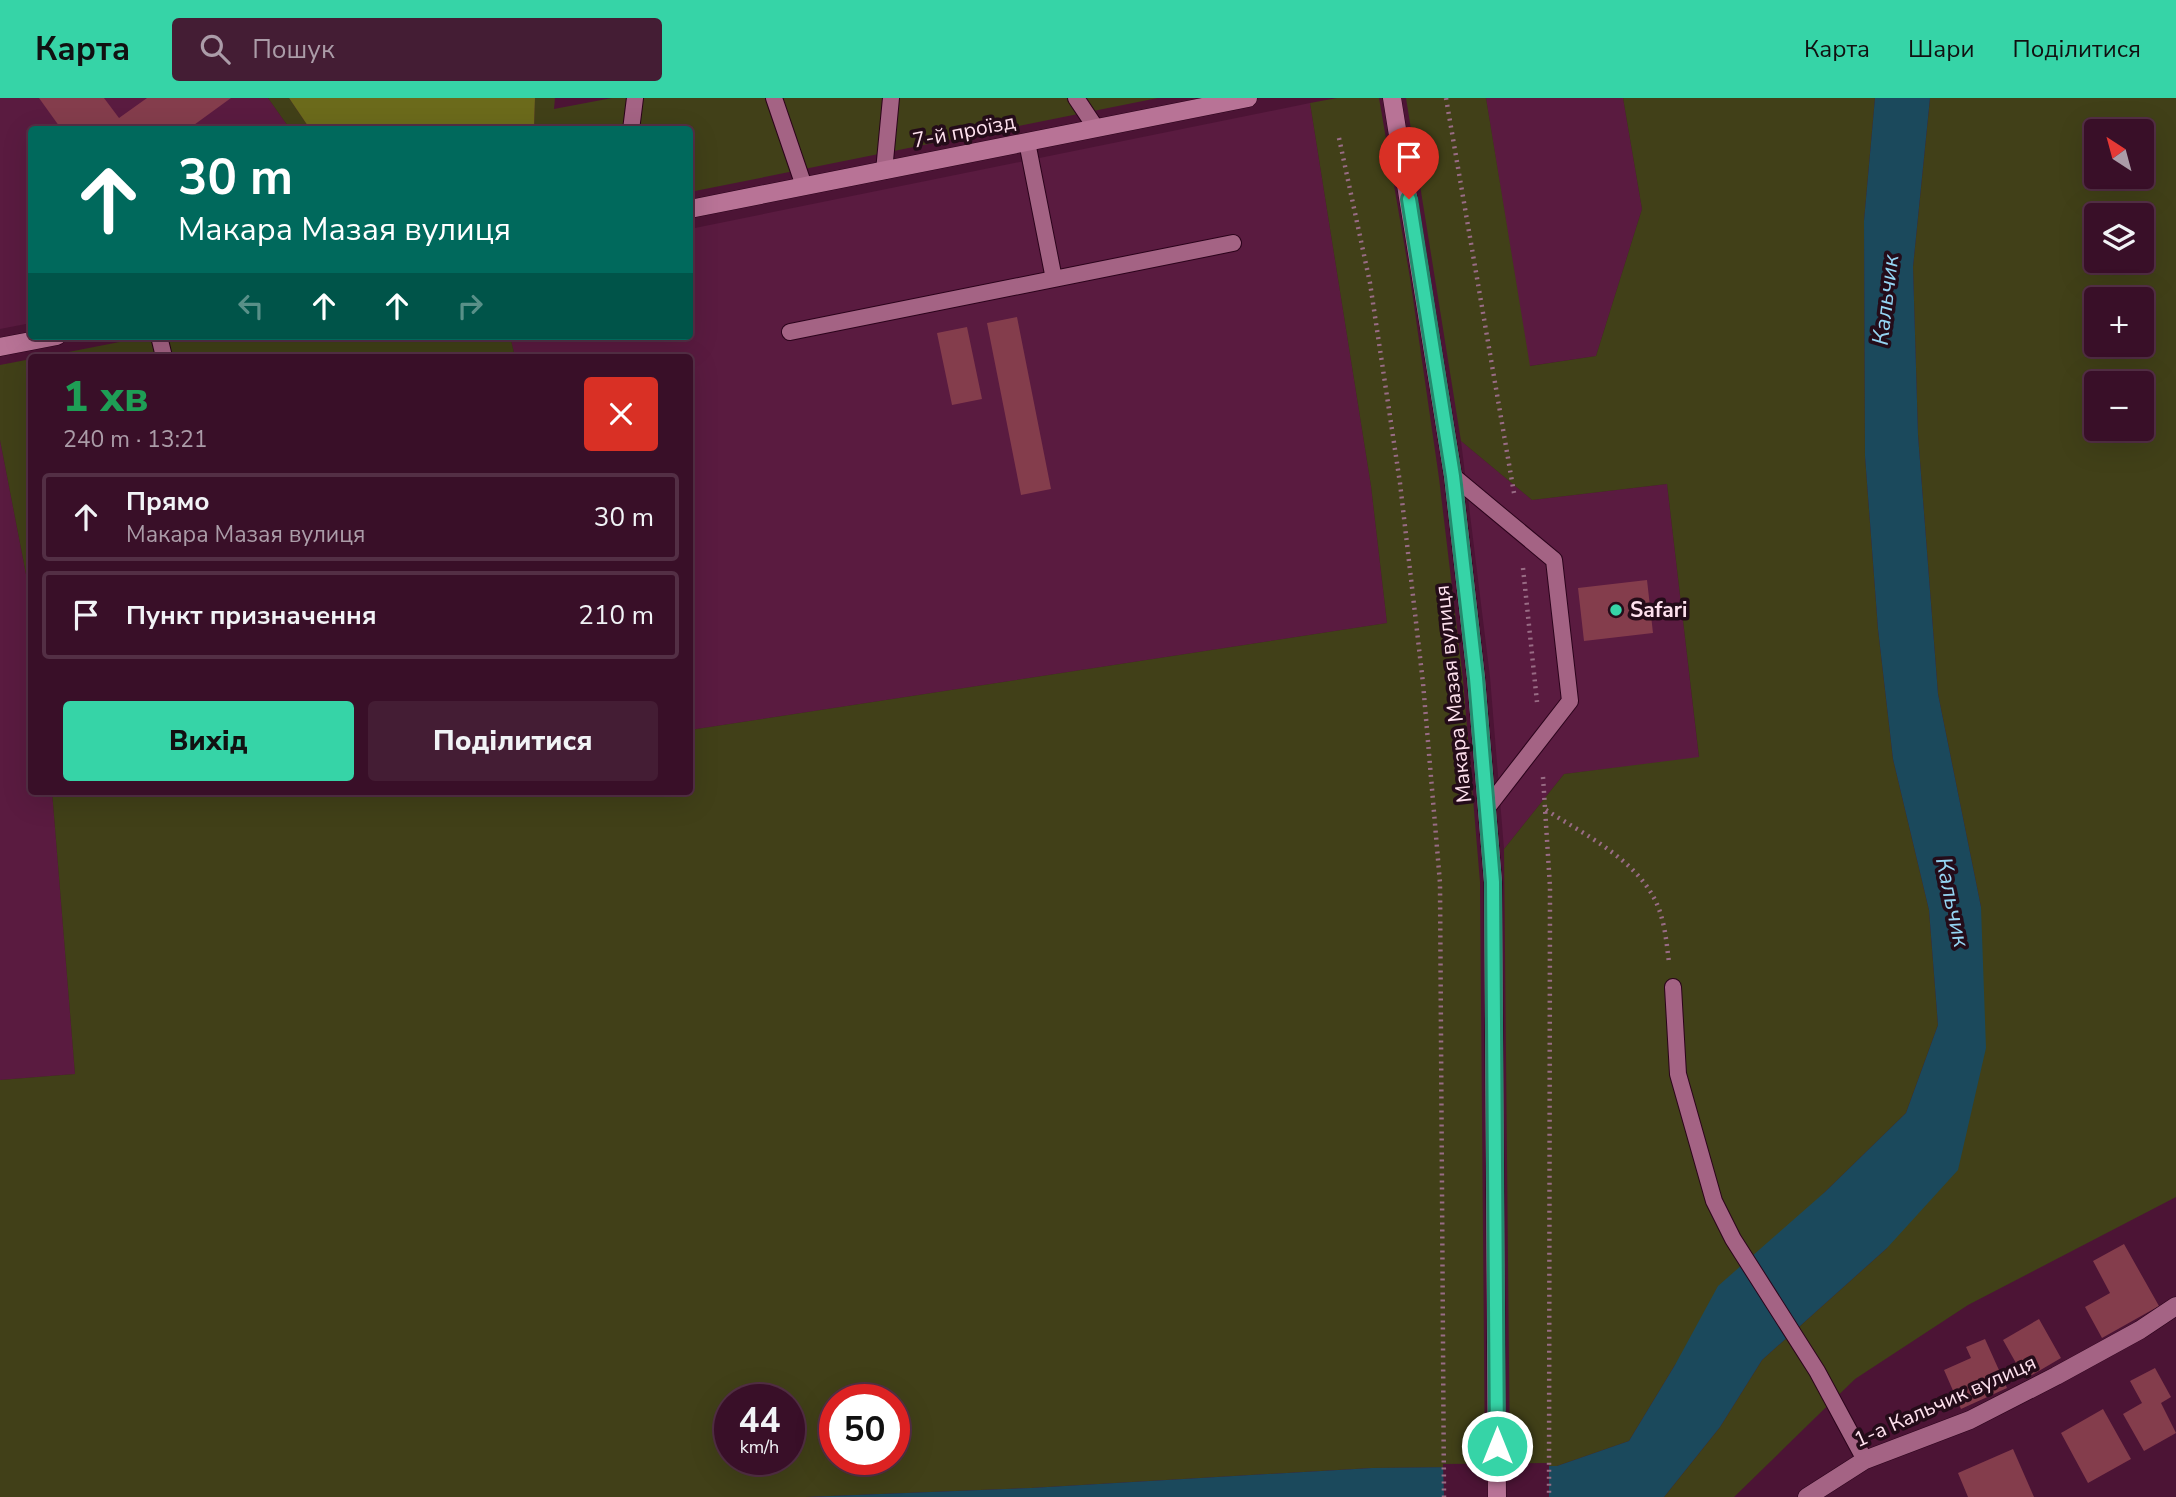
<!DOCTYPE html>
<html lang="uk">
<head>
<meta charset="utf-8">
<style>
  body { margin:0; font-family:"Nunito Sans",sans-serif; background:#441d34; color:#f1f3f6; height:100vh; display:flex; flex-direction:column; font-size:26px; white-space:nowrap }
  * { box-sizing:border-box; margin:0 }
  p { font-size:23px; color:#ab9ca8 }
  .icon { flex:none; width:38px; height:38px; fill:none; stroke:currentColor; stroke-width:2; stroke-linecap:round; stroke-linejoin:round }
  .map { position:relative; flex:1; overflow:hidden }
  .sheet { position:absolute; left:28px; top:256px; width:665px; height:441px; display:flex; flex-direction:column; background:#390f28; border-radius:7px; box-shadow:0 7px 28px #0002,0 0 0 2px #532f45 }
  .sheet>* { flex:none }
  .top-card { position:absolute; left:28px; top:28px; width:665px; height:214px; border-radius:7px; box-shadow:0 7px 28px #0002,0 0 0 2px #532f45; background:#00695c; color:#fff; overflow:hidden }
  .needle { width:46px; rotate:324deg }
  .controls { position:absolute; left:2084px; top:21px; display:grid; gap:14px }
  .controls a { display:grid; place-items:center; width:70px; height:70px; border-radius:7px; background:#390f28; box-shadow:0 7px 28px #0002,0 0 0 2px #532f45; font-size:35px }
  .speed { position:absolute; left:714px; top:1286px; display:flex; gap:14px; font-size:35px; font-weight:700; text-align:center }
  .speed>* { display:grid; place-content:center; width:91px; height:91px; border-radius:50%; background:#390f28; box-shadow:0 7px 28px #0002,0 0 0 2px #532f45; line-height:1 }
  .speed small { font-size:18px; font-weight:400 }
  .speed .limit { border:10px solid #d22; background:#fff; color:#111 }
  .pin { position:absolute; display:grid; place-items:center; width:60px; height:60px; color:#fff; margin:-72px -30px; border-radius:50% 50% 50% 0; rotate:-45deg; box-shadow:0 0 7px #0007 }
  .pin .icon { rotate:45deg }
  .me { position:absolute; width:77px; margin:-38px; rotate:0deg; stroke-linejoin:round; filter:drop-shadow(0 0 5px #0008) }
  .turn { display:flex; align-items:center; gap:24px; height:147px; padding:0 35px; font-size:32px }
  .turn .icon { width:91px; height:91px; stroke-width:2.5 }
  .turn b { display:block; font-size:49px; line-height:60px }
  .lanes { display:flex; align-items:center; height:66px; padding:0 35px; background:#0003; justify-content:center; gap:35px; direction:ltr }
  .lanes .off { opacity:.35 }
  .round { display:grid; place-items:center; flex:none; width:74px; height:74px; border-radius:7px; background:#441d34 }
  .overview { display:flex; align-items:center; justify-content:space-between; height:119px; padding:0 35px }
  h1 { font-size:42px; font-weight:800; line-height:52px; color:#1e9e55 }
  .button { display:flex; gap:14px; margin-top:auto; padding:14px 35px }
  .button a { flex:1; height:80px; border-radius:7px; background:#36d4a7; color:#111; font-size:28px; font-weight:800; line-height:80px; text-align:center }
  .button a+a { background:#441d34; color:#f1f3f6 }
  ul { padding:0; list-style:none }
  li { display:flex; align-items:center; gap:21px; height:88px; margin:0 14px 10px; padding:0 21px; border:4px solid #532f45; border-radius:7px }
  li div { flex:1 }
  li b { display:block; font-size:26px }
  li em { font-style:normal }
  header { display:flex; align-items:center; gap:42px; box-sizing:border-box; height:98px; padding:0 35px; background:#36d4a7; color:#111 }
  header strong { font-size:33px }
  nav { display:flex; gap:38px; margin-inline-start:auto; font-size:24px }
  .search { width:490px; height:63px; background:#441d34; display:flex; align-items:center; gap:18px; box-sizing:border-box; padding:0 24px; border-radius:7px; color:#ab9ca8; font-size:26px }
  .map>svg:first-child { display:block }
</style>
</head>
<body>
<header>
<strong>Карта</strong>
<div class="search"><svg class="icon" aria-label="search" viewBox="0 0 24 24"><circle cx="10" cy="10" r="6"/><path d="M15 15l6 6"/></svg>Пошук</div>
<nav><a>Карта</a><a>Шари</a><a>Поділитися</a></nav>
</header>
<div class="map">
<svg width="2176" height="1399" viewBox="0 0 2176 1399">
  <rect width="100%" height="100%" fill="#4c1435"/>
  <!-- built -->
  <path fill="#5a1b40" d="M 0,0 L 268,0 L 290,31 L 32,32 L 31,225 L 0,231 Z
    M 1486,0 L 1623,0 L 1642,111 L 1596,258 L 1529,268 Z
    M 1310,5 L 1371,388 L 1387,525 L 690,632 L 690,259 L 515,259 L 510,238 L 690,238 L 690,131 Z
    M 0,342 L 31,502 L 32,693 L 52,693 L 75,976 L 0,982 Z
    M 1461,343 L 1532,402 L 1667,386 L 1699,660 L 1564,676 L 1504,751 L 1490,579 Z"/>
  <!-- green -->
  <path fill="#414018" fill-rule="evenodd" d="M 268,0 L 289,0 L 310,31 L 290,31 Z
    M 535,0 L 555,0 L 554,11 L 612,0 L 1158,0 L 690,94 L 690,32 L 534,32 Z
    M 1337,0 L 1379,0 L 1410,180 L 1439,380 L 1463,581 L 1480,784 L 1485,1369 L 1372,1370 L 1031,1390 L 806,1399 L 0,1399 L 0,982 L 75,976 L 52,693 L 690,693 L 690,632 L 1387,525 L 1371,388 L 1310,5 ZM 730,1302 L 789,1302 L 789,1362 L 730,1362 ZM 835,1302 L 894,1302 L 894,1362 L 835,1362 Z
    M 1406,0 L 1486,0 L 1530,268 L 1596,258 L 1642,111 L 1623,0 L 1875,0 L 1864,123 L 1865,358 L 1878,531 L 1893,661 L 1929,812 L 1938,927 L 1906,1015 L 1825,1094 L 1675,1267 L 1629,1343 L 1557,1368 L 1510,1369 L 1504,751 L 1564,676 L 1699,659 L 1667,386 L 1532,402 L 1461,343 Z
    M 1930,0 L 2176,0 L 2176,1099 L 1968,1207 L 1855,1281 L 1734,1399 L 1664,1399 L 1720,1329 L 1762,1262 L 1887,1150 L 1981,809 L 1938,596 L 1918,337 L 1913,169 ZM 2096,33 L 2142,33 L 2142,79 L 2096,79 ZM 2096,117 L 2142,117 L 2142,163 L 2096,163 ZM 2096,201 L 2142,201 L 2142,247 L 2096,247 ZM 2096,285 L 2142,285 L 2142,331 L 2096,331 Z
    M 150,238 L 510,238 L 515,259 L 43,259 Z
    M 31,261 L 32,261 L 31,502 L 0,342 L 0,267 Z"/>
  <!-- forest -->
  <path fill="#6b6a1b" d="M 289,0 L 535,0 L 534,31 L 310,31 Z"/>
  <!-- water -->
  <path fill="#1b495c" d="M 1875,0 L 1930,0 L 1913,169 L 1918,337 L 1938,596 L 1981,809 L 1986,950 L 1958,1072 L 1887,1150 L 1762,1262 L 1720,1329 L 1664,1399 L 806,1399 L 1031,1390 L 1372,1370 L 1557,1368 L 1629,1343 L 1675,1267 L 1718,1188 L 1825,1094 L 1906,1015 L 1938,927 L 1929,812 L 1893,661 L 1878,531 L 1865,358 L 1864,123 Z"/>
  <!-- pier -->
  <path fill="#4c1435" d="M 1549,1365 L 1549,1399 L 1444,1399 L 1443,1366 Z"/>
  <!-- building -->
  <path fill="#843d4c" d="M 39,0 L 104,0 L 119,20 L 147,0 L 231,0 L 187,32 L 62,32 Z
    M 1017,219 L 1051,391 L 1021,397 L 987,225 Z
    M 967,229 L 982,301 L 952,307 L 937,235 Z
    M 1647,482 L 1653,535 L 1584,543 L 1578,490 Z
    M 2124,1146 L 2159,1208 L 2102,1240 L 2085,1209 L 2110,1195 L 2093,1163 Z
    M 2039,1221 L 2061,1260 L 2025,1281 L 2003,1242 Z
    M 1985,1241 L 2007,1290 L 1961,1311 L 1944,1272 L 1971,1260 L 1966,1249 Z
    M 2155,1270 L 2171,1299 L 2161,1305 L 2176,1335 L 2144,1353 L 2123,1316 L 2142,1305 L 2130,1283 Z
    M 2103,1311 L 2131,1361 L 2088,1385 L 2061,1335 Z
    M 2013,1351 L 2034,1399 L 1968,1399 L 1958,1375 Z"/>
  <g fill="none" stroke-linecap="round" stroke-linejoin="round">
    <!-- lane casing -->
    <g stroke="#2b031b" stroke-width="18">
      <path id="lane" d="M 774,0 L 804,88
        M 1076,0 L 1096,30
        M 631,32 L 635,0
        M 1027,44 L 1054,181
        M 884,73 L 891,0
        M 790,234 L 1233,145
        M 159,238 L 164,259
        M 1453,378 L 1554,462 L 1570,603 L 1487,710
        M 1673,889 L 1678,976 L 1714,1103 L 1733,1141 L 1817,1273 L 1865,1362"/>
    </g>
    <!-- street casing -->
    <g stroke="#2b031b" stroke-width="19">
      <path id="street" d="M 1807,1399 L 1865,1362 L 1970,1322 L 2056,1278 L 2140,1232 L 2176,1208"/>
    </g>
    <!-- secondary casing -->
    <g stroke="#2b031b" stroke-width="19">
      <path id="secondary" d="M 1392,0 L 1453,378 L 1476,580 L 1493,784 L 1497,1399
        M 690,111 L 1248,0
        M 0,249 L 57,238"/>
    </g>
    <!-- path -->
    <path stroke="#996c85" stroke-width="4.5" stroke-dasharray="2 5" stroke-linecap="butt" d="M 1446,0 L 1514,395
      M 1339,40 L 1370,185 L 1400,385 L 1423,585 L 1440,785 L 1444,1399
      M 1523,470 L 1537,604
      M 1543,679 L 1550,789 L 1549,1399
      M 1546,712 C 1588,739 1649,767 1662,821 C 1666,835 1667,850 1669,864"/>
    <!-- lane -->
    <use href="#lane" stroke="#a46384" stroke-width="16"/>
    <!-- street -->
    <use href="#street" stroke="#a46384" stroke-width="18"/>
    <!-- secondary -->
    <use href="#secondary" stroke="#b87396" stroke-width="18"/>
  </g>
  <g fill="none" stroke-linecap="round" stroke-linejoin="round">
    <!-- route casing -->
    <g stroke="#238a6d" stroke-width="18">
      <path id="route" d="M 1409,101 L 1453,378 L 1476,580 L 1493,784 L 1497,1348"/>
    </g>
    <!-- route -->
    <use href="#route" stroke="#36d4a7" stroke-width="12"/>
  </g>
  <!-- markers -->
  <circle fill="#36d4a7" stroke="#240c19" stroke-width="2.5" cx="1616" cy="512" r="7"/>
  <g text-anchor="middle" stroke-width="7" stroke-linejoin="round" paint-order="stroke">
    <!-- street labels -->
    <g font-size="21" fill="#fee1ee" stroke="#240c19">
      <text transform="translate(964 33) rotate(-11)" y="7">7-й проїзд</text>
      <text transform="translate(1453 596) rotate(-96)" y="7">Макара Мазая вулиця</text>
      <text transform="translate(1945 1303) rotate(-24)" y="7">1-а Кальчик вулиця</text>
    </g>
    <!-- poi labels -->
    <g font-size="21" font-weight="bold" fill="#fee1ee" stroke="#240c19" text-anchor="start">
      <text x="1630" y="519">Safari</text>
    </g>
    <!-- water labels -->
    <g font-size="23" font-style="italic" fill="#95d5f3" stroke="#240c19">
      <text transform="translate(1885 202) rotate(-83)" y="8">Кальчик</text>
      <text transform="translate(1953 804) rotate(78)" y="8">Кальчик</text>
    </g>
  </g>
</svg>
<div class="controls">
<a><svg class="needle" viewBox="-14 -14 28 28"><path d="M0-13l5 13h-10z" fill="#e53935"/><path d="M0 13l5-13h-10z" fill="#ab9ca8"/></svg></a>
<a><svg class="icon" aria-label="layers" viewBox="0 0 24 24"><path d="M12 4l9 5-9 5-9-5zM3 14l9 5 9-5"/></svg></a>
<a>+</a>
<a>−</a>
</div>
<div class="speed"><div>44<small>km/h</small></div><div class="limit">50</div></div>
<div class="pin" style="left:1409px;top:101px;background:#d93025"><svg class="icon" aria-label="arrive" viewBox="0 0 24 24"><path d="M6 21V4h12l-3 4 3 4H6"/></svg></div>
<svg class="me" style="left:1497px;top:1348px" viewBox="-20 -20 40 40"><circle r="17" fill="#36d4a7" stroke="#fff" stroke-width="3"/><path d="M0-11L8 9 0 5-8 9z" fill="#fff"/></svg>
<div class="top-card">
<div class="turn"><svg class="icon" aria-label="ahead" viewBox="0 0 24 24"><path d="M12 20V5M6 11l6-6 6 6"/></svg><div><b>30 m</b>Макара Мазая вулиця</div></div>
<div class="lanes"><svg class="icon off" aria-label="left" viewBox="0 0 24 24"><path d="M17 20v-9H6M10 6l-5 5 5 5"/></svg><svg class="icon" aria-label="ahead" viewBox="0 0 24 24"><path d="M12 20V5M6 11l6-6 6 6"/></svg><svg class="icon" aria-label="ahead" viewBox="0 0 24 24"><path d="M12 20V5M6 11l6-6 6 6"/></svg><svg class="icon off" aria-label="right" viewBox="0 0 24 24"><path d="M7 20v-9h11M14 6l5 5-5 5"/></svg></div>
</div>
<section class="sheet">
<div class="overview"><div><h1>1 хв</h1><p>240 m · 13:21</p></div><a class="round" style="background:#d93025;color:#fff"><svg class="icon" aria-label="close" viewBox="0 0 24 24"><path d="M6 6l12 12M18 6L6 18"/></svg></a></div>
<ul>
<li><svg class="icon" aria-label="ahead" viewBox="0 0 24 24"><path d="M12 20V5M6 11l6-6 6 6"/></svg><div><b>Прямо</b><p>Макара Мазая вулиця</p></div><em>30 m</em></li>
<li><svg class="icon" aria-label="arrive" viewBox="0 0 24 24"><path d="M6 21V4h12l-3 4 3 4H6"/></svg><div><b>Пункт призначення</b></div><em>210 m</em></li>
</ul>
<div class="button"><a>Вихід</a><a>Поділитися</a></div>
</section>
</div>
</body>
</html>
